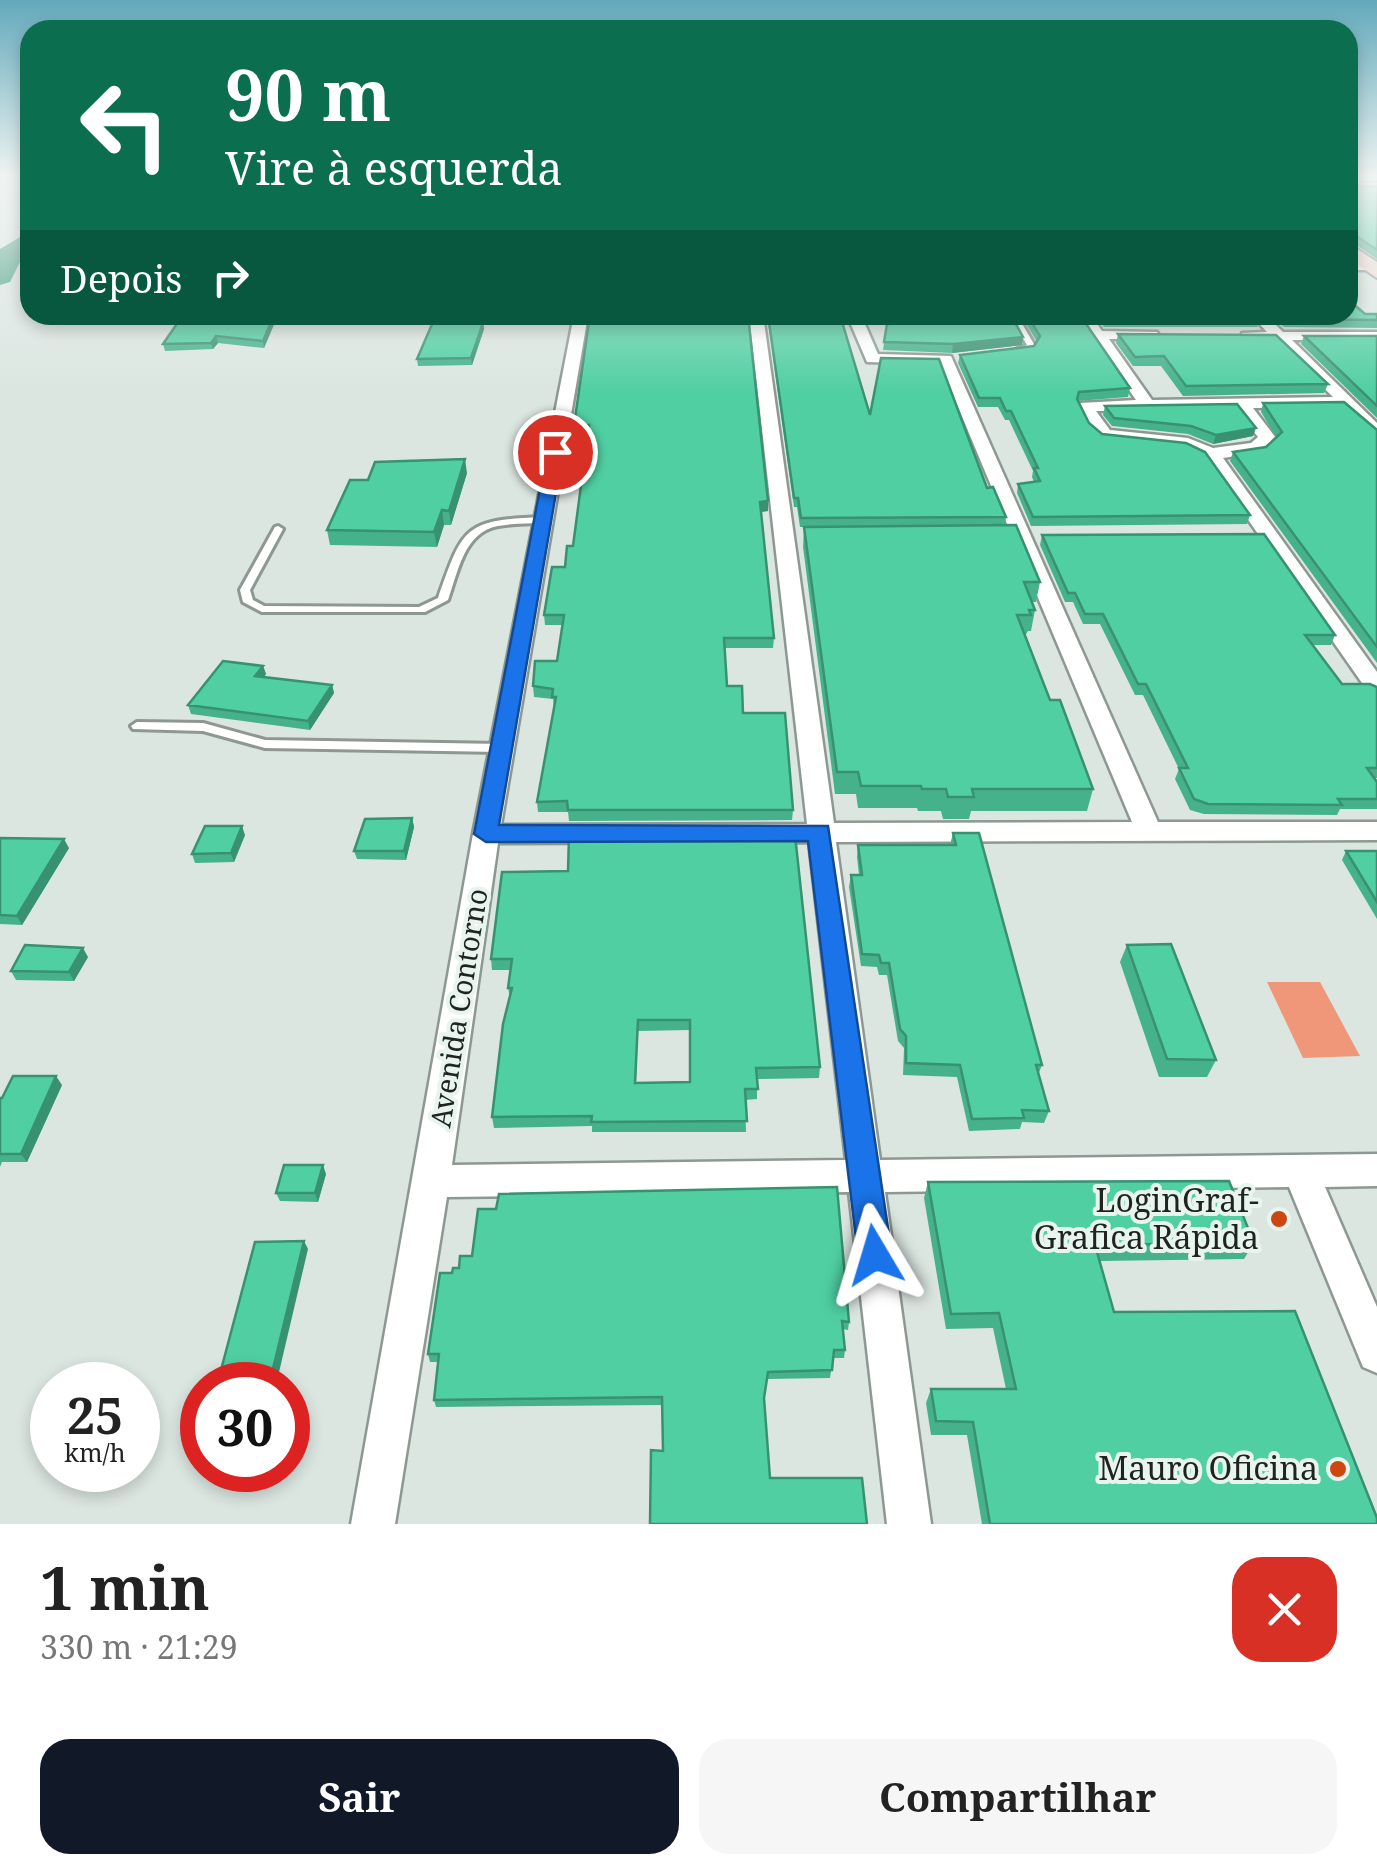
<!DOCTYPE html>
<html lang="pt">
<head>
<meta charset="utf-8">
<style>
  body { margin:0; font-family:"Noto Serif",serif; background:#f6f6f6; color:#222; height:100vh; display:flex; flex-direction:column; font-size:38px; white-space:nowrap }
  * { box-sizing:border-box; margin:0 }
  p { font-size:32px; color:#767676 }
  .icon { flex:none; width:55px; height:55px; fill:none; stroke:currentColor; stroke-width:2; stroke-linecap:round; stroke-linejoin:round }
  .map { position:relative; height:1524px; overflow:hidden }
  .panel { display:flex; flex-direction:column; background:#fff; flex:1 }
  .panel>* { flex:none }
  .guide { position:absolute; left:20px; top:20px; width:1338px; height:305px; border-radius:30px; box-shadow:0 5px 15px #0003; background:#0b6e4f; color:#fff; overflow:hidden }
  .speed { position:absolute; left:30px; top:1362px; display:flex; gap:20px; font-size:50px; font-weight:700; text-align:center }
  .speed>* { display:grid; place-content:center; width:130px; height:130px; border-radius:50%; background:#fff; box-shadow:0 5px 15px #0003; line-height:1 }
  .speed small { font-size:25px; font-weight:400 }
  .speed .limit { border:15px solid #d22; background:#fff; color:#111 }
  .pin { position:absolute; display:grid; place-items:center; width:85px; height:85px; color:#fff; margin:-42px; border:5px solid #fff; border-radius:50%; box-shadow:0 2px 10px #0007 }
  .me { position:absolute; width:110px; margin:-55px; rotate:353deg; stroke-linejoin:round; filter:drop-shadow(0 0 8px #0008) }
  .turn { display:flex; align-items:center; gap:35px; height:210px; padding:0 40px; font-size:45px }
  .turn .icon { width:130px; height:130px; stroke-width:2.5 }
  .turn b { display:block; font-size:70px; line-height:85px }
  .then { display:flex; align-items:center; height:95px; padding:0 40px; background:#0003; gap:20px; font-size:38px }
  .round { display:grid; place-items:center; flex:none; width:105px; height:105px; border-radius:30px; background:#f6f6f6 }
  .summary { display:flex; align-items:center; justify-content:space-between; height:170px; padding:0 40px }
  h1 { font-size:60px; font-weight:700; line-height:75px }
  .button { display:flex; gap:20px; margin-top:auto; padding:20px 40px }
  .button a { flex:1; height:115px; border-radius:30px; background:#111827; color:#fff; font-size:40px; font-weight:700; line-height:115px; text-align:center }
  .button a+a { background:#f6f6f6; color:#222 }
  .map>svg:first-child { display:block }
</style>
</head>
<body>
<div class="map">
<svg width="1377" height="1524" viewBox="0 0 1377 1524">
  <rect width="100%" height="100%" fill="#dbe6e1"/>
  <!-- green -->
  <path fill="#f09679" d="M 1267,982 L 1320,982 L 1360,1056 L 1303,1058 Z"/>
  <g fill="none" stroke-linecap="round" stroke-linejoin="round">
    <!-- river -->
    <path fill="#3a9978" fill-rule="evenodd" d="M 30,231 L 30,252 L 21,260 L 10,282 L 0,285 L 0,249 Z"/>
    <!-- lane casing -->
    <g stroke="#8e9893" stroke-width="6">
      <path id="lane" d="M 1009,315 L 1017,315 L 1035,346 L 1016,355 L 1012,353 L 1013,351 L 1027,345 Z
        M 542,517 L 545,518 L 545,522 C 530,524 514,523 498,526 C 464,532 458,572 448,600 L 425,612 L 262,612 L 243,602 L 240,590 L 275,527 L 278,526 L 283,529 L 250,590 L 253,600 L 264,606 L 419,607 L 438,598 C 463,527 464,520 542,517 Z
        M 137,722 L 203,723 L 265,740 L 501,744 L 507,748 L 501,752 L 265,748 L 203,731 L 133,729 L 131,726 Z"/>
    </g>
    <!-- street casing -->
    <g stroke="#8e9893" stroke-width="5">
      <path id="street" d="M 1348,183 L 1377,183 L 1377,189 L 1348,189 Z
        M 1348,262 L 1377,262 L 1377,270 L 1348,270 Z
        M 574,315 L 588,315 L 501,825 L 807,824 L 749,315 L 763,315 L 834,823 L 1132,822 L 940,364 L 867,362 L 847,315 L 861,315 L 878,354 L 951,356 L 1158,822 L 1377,822 L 1377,840 L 836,842 L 880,1160 L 1377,1154 L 1377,1186 L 1325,1187 L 1377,1307 L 1377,1373 L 1363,1367 L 1289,1187 L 885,1192 L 931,1524 L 887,1524 L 849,1192 L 447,1197 L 395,1524 L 351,1524 L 473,834 ZM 809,842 L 846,1160 L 452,1165 L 498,843 Z
        M 1077,315 L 1091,315 L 1102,331 L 1157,332 L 1159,335 L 1152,339 L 1109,339 L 1152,400 L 1333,397 L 1275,340 L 1242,339 L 1242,333 L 1267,332 L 1251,315 L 1266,315 L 1283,332 L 1377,332 L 1377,340 L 1292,340 L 1377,423 L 1377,437 L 1342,407 L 1253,408 L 1276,438 L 1262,452 L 1223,458 L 1377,672 L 1377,695 L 1369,693 L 1205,458 L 1184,448 L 1100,439 L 1089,429 L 1078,406 L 1080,403 L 1136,400 ZM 1236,409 L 1258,437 L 1251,443 L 1213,448 L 1188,438 L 1110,430 L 1096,411 Z"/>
    </g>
    <!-- secondary casing -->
    <g stroke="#8e9893" stroke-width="4">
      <path id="secondary" d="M 1348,243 L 1377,262 L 1377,278 L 1348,258 Z"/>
    </g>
    <!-- lane -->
    <use href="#lane" fill="#fff" fill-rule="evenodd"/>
    <!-- street -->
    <use href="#street" fill="#fff" fill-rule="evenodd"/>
    <!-- secondary -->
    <use href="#secondary" fill="#f5dad2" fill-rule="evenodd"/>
  </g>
  <!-- wall -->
  <path fill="#45b28c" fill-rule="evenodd" d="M 1348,178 L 1377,178 L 1349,180 L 1350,186 L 1377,186 L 1377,259 L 1349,240 Z
    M 1377,314 L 1377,328 L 1284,327 L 1270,315 Z
    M 183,315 L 278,315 L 264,348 L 218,343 L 213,349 L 165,351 L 163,344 Z
    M 436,315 L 472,315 L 470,323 L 483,323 L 484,329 L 472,365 L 418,366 L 417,359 Z
    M 590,315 L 768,501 L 768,511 L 760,512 L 774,638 L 773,648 L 725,648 L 727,686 L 743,713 L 793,810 L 792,820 L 569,821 L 568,812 L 538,812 L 537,802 L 554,707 L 553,699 L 534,697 L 533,686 L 557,661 L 562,625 L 545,625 L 544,615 L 573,546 L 588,434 L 574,434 L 574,425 Z
    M 767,315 L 840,315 L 870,415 L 987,488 L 1006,517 L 1005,525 L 1040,582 L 1036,602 L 1032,602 L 1035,610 L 1031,631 L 1028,631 L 1025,636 L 1050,700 L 1093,789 L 1087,811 L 971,811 L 969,819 L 943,819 L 941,811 L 918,811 L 917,808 L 858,808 L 856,794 L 835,794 L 803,547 L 804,527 L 800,527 L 797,507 L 794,507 Z
    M 904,315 L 1011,315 L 1022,345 L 952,353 L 883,350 L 887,324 L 907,323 Z
    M 1021,315 L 1080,315 L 1130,388 L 1128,397 L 1077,401 L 1089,423 L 1102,434 L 1250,515 L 1247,524 L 1031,526 L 1017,493 L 1018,484 L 1034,482 L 1032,477 L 1033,471 L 1009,420 L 1005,420 L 998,407 L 978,407 L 958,363 L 960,355 L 1034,346 L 1037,342 Z
    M 1094,315 L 1257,315 L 1260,319 L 1257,327 L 1104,327 Z
    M 1118,334 L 1328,384 L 1324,393 L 1183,396 L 1161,366 L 1133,366 L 1116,343 Z
    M 1304,336 L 1377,336 L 1377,418 L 1301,344 Z
    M 1263,403 L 1377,430 L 1377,663 L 1230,461 L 1233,452 L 1266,447 L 1276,437 L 1261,412 Z
    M 1105,406 L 1253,436 L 1213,444 L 1188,434 L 1112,426 L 1103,415 Z
    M 467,473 L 451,525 L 444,525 L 437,547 L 330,545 L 327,530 L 368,480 Z
    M 1042,535 L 1335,635 L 1331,645 L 1313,645 L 1342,684 L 1377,687 L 1377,778 L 1374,778 L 1377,782 L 1377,809 L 1340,809 L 1337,815 L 1204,814 L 1190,810 L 1175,779 L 1179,769 L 1143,695 L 1135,695 L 1100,624 L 1083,624 L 1073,602 L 1065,602 L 1040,545 Z
    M 263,666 L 266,674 L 264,677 L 332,685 L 334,693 L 310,730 L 191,714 L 188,705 Z
    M 412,818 L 414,827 L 406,860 L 357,859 L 354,851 Z
    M 953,833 L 1042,1065 L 1038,1075 L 1049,1111 L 1044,1123 L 1022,1122 L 1020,1129 L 969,1131 L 957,1077 L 903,1075 L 904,1048 L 898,1041 L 887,975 L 879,975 L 877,967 L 861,966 L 849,887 L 851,875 L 859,875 L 857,857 L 858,845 L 950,845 Z
    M 245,835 L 234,862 L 195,863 L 192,854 Z
    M 0,838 L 69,848 L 22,925 L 0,924 Z
    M 1346,851 L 1377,851 L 1377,919 L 1342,860 Z
    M 502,872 L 820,1067 L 819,1078 L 757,1079 L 757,1099 L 745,1100 L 746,1132 L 592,1132 L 592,1126 L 494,1128 L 492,1117 L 510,998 L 508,988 L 511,970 L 492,970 L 491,959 ZM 690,1030 L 690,1082 L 636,1083 L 638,1031 Z
    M 1127,945 L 1216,1060 L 1207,1077 L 1159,1077 L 1120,962 Z
    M 88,957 L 74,981 L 16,980 L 11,971 Z
    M 62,1085 L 27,1162 L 2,1162 L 0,1167 L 0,1098 Z
    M 326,1174 L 318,1202 L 280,1201 L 276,1193 Z
    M 928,1182 L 1254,1243 L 1244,1259 L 1100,1261 L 1114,1312 L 1377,1518 L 982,1524 L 967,1435 L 931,1435 L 926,1403 L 931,1389 L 1006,1389 L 993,1328 L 946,1329 L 924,1198 Z
    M 440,1273 L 849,1322 L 848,1330 L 843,1329 L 845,1350 L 844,1358 L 833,1358 L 830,1378 L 767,1379 L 764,1399 L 770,1478 L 663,1451 L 663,1405 L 436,1407 L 434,1400 L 438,1362 L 430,1362 L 428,1354 Z"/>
  <!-- shaded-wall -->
  <path fill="#389172" d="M 274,315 L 278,315 L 264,348 L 263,341 Z
    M 483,323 L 484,329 L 472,365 L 471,358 Z
    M 216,336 L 218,343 L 213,349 L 211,343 Z
    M 1023,337 L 1022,345 L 952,353 L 953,344 Z
    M 1256,428 L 1253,436 L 1213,444 L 1216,435 Z
    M 465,459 L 467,473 L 451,525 L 449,511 Z
    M 768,501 L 768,511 L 759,512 L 760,502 Z
    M 442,510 L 444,525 L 437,547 L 434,532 Z
    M 263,666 L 266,674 L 258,684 L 255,676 Z
    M 332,685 L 334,693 L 310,730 L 308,721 Z
    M 412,818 L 414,827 L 406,860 L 404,851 Z
    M 242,826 L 245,835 L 234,862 L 231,853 Z
    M 64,839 L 69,848 L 22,925 L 17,916 Z
    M 83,948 L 88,957 L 74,981 L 69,972 Z
    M 56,1076 L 62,1085 L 27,1162 L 21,1154 Z
    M 323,1165 L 326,1174 L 318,1202 L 315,1193 Z
    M 304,1241 L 308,1249 L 276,1385 L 269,1385 Z"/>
  <!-- building -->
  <path fill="#50cfa3" stroke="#389172" stroke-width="2.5" fill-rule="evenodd" d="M 1348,178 L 1350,186 L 1377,186 L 1377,250 L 1350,232 L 1348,251 Z
    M 1348,301 L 1350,301 L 1365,314 L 1377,314 L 1377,320 L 1287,319 L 1282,315 L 1348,315 Z
    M 183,315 L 274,315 L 263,341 L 216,336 L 211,343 L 163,344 Z
    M 436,315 L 470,315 L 467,323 L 483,323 L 471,358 L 417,359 Z
    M 590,315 L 748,315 L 768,501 L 760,502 L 774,638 L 724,638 L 727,686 L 742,686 L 743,713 L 785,713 L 793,810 L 568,810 L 567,801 L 537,802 L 556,697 L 552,697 L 553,689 L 533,686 L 535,661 L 557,661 L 564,615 L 544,615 L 552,567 L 565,567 L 567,546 L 573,546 L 589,425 L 574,425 Z
    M 768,315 L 840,315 L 870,415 L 881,358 L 939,359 L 987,488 L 993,487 L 1006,517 L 801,518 L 798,498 L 794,498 Z
    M 908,315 L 1011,315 L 1023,337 L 953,344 L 884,342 L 887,324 L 911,323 Z
    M 1027,315 L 1080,315 L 1130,388 L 1079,392 L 1077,399 L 1089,423 L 1102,434 L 1186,443 L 1205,452 L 1250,515 L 1033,517 L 1018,484 L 1040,481 L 1034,468 L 1038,468 L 1011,411 L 1006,411 L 1000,398 L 979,398 L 960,355 L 1034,346 L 1040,336 Z
    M 1102,315 L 1257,315 L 1260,319 L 1106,319 Z
    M 1118,334 L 1276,335 L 1328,384 L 1186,386 L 1164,356 L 1135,357 Z
    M 1304,336 L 1377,336 L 1377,406 Z
    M 1344,402 L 1377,430 L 1377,647 L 1233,452 L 1266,447 L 1282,432 L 1263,403 Z
    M 1237,404 L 1256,428 L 1216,435 L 1191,426 L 1114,418 L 1105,406 Z
    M 465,459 L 449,511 L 442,510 L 434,532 L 327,530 L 350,480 L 368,480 L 375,462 Z
    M 1016,525 L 1040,582 L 1024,582 L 1035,610 L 1029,610 L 1031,615 L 1017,615 L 1050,700 L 1060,700 L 1093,789 L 972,789 L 974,797 L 948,797 L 946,789 L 922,789 L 921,786 L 861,786 L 858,772 L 837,772 L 804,527 Z
    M 1264,534 L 1335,635 L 1305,635 L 1342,684 L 1370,684 L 1377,687 L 1377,768 L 1367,768 L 1377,782 L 1377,799 L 1338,799 L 1342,805 L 1208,804 L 1194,799 L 1179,768 L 1188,768 L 1146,684 L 1138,684 L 1103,614 L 1085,614 L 1075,593 L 1068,593 L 1042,535 Z
    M 223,661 L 263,666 L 255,676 L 332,685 L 308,721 L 188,705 Z
    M 412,818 L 404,851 L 354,851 L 365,819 Z
    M 205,826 L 242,826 L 231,853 L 192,854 Z
    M 953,833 L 979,833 L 1042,1065 L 1036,1065 L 1049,1111 L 1022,1110 L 1024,1118 L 972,1119 L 960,1065 L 906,1063 L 906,1036 L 900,1029 L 889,963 L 881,963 L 879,955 L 862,954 L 851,875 L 862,875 L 858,845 L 956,845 Z
    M 795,835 L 820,1067 L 756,1068 L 758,1089 L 745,1089 L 747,1121 L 591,1122 L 592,1116 L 492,1117 L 503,1024 L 512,988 L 508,988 L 512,959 L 491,959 L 502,872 L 568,871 L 569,836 ZM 638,1020 L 690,1020 L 690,1082 L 635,1083 Z
    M 0,838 L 64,839 L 17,916 L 0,915 Z
    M 1346,851 L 1377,851 L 1377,902 Z
    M 1171,944 L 1216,1060 L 1167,1059 L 1127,945 Z
    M 25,945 L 83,948 L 69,972 L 11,971 Z
    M 13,1076 L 56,1076 L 21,1154 L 0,1154 L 0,1098 L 2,1098 Z
    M 284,1165 L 323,1165 L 315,1193 L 276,1193 Z
    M 1229,1181 L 1254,1243 L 1095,1245 L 1114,1312 L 1295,1311 L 1377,1518 L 1377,1524 L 990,1524 L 973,1422 L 936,1421 L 931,1389 L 1016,1389 L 999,1313 L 951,1314 L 928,1182 Z
    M 837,1187 L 849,1322 L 842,1321 L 845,1350 L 834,1350 L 832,1370 L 768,1372 L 764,1398 L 770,1478 L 862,1478 L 867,1524 L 650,1524 L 651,1450 L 663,1451 L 662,1397 L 434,1400 L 439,1354 L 428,1354 L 440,1273 L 452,1273 L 453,1268 L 459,1268 L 460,1256 L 472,1256 L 478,1209 L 496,1209 L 499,1194 Z
    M 304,1241 L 269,1385 L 217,1385 L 255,1242 Z"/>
  <!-- sky -->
  <linearGradient id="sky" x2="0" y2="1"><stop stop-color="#62a9bb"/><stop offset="0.45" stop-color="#eff4f2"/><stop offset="1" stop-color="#eff4f2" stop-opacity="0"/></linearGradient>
  <rect width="1377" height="392" fill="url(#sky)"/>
  <!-- route -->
  <path fill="#1a73e8" stroke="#114b97" stroke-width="2.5" d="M 555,447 L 563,452 L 499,825 L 828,826 L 892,1255 L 887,1267 L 875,1272 L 863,1267 L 858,1255 L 808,841 L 486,842 L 474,834 L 547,452 Z"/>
  <!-- markers -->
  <g fill="#ce4711" stroke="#e8f4ee" stroke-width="4">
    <circle cx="1279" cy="1219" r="10"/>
    <circle cx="1338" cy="1469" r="10"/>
  </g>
  <g text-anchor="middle" stroke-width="8" stroke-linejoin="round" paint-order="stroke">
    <!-- street labels -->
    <g font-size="28" fill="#1f2321" stroke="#e8f4ee">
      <text transform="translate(459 1008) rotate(-81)" y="10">Avenida Contorno</text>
    </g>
    <!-- near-poi labels -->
    <g font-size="32" fill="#1f2321" stroke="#e8f4ee" text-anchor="end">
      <text x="1259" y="1212">LoginGraf-<tspan x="1259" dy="37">Grafica Rápida</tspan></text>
      <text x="1318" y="1480">Mauro Oficina</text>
    </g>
  </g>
</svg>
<div class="speed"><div>25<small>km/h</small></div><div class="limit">30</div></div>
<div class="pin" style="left:555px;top:452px;background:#d93025"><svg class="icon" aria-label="arrive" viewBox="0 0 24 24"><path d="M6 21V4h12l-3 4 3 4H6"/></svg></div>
<svg class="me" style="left:875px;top:1255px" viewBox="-20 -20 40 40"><path d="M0-17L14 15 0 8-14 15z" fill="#1a73e8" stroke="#fff" stroke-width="4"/></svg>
<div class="guide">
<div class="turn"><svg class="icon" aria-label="left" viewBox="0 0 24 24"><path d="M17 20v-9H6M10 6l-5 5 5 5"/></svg><div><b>90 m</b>Vire à esquerda</div></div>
<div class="then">Depois<svg class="icon" aria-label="right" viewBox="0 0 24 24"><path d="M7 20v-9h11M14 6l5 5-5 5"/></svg></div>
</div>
</div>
<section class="panel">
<div class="summary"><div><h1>1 min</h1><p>330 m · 21:29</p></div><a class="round" style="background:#d93025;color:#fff"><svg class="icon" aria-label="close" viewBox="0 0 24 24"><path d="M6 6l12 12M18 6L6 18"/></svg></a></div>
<div class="button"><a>Sair</a><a>Compartilhar</a></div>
</section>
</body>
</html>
